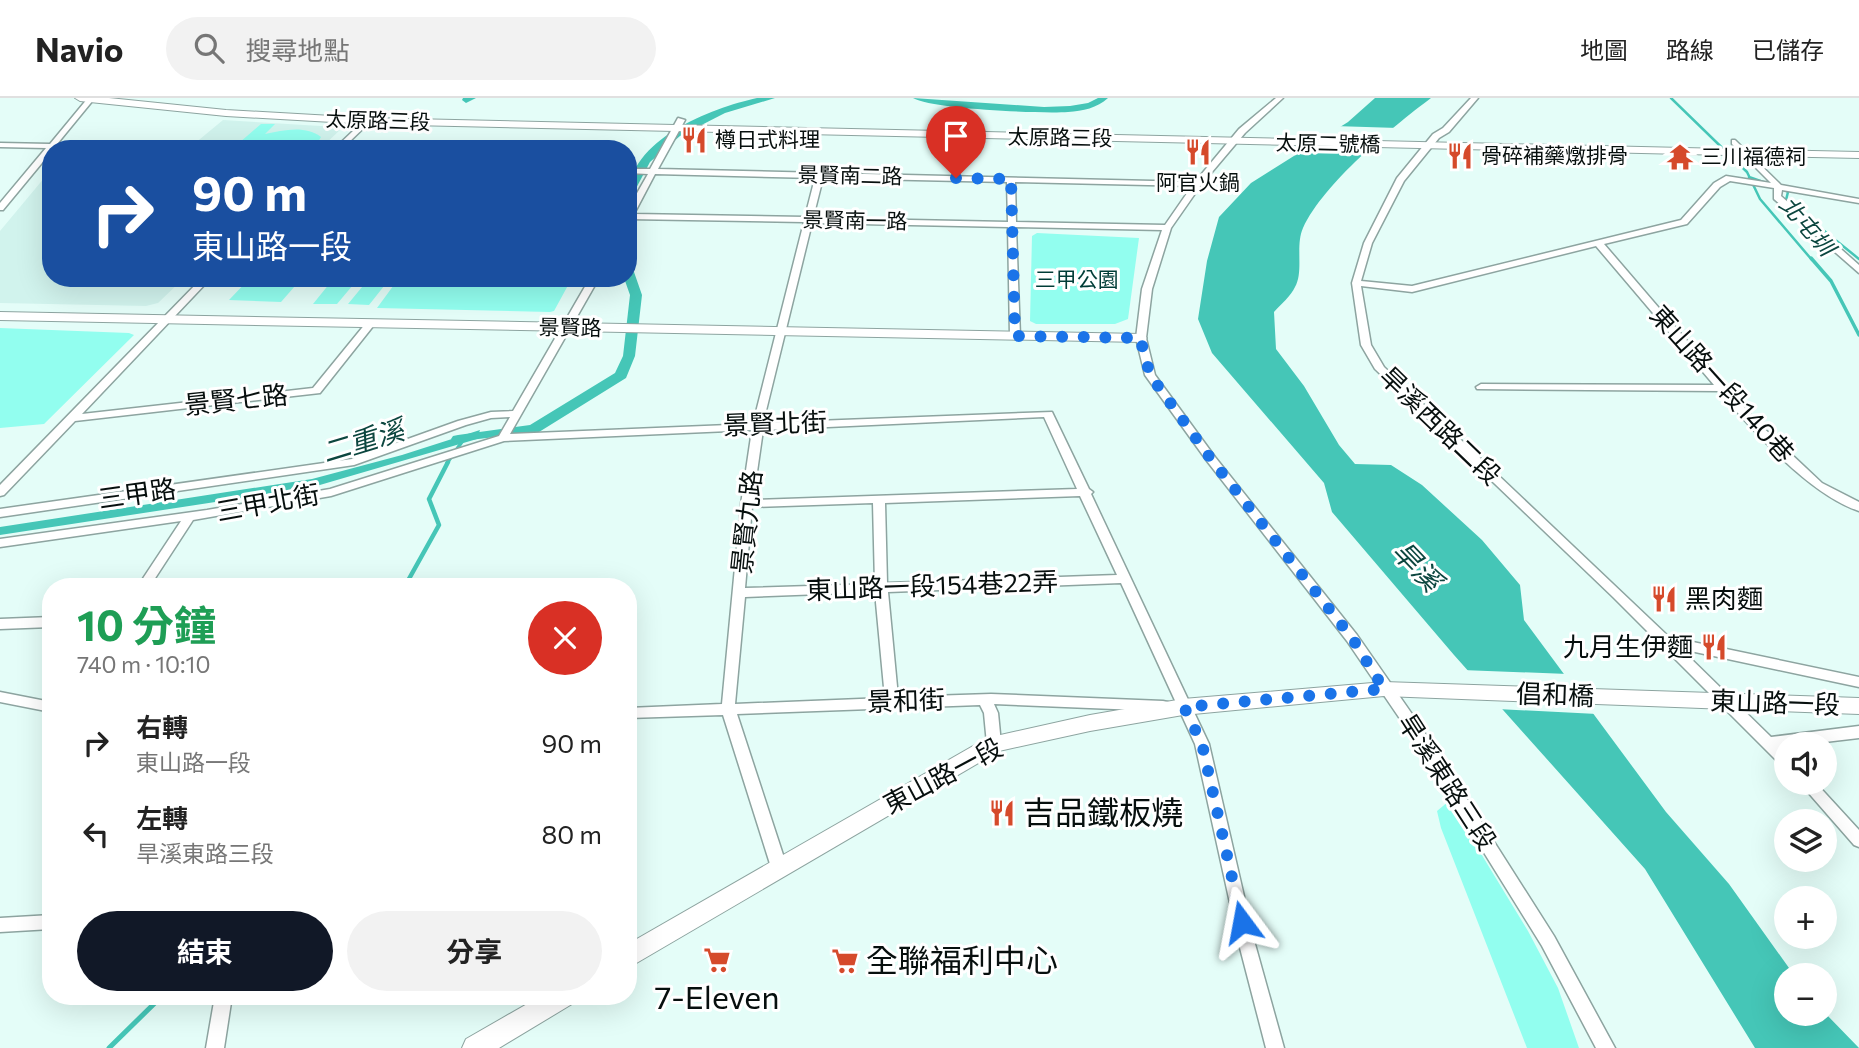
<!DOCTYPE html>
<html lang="zh-TW">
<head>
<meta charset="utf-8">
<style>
  body { margin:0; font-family:Commissioner,"Noto Sans TC",sans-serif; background:#f2f2f2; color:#222; height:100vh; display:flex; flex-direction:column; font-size:26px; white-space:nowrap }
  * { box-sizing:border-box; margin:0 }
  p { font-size:23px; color:#767676 }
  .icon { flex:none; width:38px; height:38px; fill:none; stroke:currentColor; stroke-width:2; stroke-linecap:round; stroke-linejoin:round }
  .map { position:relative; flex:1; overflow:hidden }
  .drawer { position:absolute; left:42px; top:480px; width:595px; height:427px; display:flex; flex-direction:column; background:#fff; border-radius:28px; box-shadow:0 7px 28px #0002 }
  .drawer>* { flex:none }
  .hud { position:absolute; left:42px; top:42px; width:595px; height:147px; border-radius:28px; box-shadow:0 7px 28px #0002; background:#1a4fa0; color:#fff; overflow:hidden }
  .controls { position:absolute; left:1774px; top:634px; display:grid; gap:14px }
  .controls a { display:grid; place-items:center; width:63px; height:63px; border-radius:50%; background:#fff; box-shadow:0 7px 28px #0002; font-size:35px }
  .pin { position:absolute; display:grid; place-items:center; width:60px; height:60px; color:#fff; margin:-72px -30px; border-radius:50% 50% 50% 0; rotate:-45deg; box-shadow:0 0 7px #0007 }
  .pin .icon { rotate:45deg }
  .me { position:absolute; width:77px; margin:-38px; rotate:347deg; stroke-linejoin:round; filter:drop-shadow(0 0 5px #0008) }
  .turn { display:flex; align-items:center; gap:24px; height:147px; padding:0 35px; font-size:32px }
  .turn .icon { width:91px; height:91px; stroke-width:2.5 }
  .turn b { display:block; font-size:49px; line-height:60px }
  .round { display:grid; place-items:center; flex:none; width:74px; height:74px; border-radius:37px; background:#f2f2f2 }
  .headline { display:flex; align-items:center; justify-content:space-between; height:119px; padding:0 35px }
  h1 { font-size:42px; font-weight:700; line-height:52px; color:#1e9e55 }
  .cta { display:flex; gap:14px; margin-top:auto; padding:14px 35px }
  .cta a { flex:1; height:80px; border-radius:42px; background:#111827; color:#fff; font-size:28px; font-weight:700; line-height:80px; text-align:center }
  .cta a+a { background:#f2f2f2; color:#222 }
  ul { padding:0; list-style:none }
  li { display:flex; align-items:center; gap:21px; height:91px; padding:0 35px }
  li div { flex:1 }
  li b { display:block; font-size:26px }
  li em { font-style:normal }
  header { display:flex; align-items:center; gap:42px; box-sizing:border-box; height:98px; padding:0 35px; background:#fff; border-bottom:2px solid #e0e0e0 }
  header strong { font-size:33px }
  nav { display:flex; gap:38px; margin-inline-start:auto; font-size:24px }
  .search { width:490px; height:63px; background:#f2f2f2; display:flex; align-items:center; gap:18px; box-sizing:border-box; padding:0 24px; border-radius:38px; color:#767676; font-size:26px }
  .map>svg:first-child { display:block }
</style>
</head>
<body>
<header>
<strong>Navio</strong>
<div class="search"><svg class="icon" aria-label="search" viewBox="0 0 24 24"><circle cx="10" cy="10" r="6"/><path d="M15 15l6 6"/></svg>搜尋地點</div>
<nav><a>地圖</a><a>路線</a><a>已儲存</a></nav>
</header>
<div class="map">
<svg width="1859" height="950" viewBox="0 0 1859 950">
  <rect width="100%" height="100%" fill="#e4fdf8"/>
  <!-- built -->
  <path fill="#d1f3ed" d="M 223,22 L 338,29 L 341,31 L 320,51 L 188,51 Z
    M 45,79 L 51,79 L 51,180 L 184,180 L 158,205 L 146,208 L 0,205 L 0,133 Z"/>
  <!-- green -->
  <path fill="#92feef" d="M 261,26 L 275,26 L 265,36 C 283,32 306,27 321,39 L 314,51 L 232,51 Z
    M 1037,135 L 1139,140 L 1128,221 L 1115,226 L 1036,226 L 1030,223 L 1032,138 Z
    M 250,180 L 302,180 L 281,204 L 229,202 Z
    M 334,180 L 358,181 L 337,206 L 313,206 Z
    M 399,180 L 572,180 L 554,213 L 550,214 L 377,210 Z
    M 367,183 L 388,183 L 369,207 L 348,206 Z
    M 0,230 L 129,235 L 134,237 L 44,326 L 0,330 Z
    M 1449,703 L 1528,833 L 1558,890 L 1579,950 L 1527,950 L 1441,730 L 1437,713 Z"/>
  <!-- water -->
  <path fill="#45c6b7" d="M 1375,0 L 1431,0 C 1391,30 1324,85 1303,130 C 1295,148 1304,173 1295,189 C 1291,198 1281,206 1274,214 L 1276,251 L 1304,288 L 1339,347 L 1355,366 L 1391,367 L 1422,387 L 1482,442 L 1520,487 L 1524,522 L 1666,714 L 1729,786 L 1794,877 L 1787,877 L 1787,915 L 1825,915 L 1859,950 L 1755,950 L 1645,771 L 1454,557 L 1332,414 L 1324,385 L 1212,255 L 1198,221 L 1207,163 L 1219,119 L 1251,85 L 1348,24 Z
    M 480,332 L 477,341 L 313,389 L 0,437 L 0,429 L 312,381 L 402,357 Z"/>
  <!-- pier -->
  <path fill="#e4fdf8" d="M 1334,28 L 1398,30 L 1376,51 L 1299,49 Z
    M 1462,572 L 1568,576 L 1597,616 L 1497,611 Z"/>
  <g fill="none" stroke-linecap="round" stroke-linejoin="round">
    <!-- stream-far3 -->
    <path stroke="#45c6b7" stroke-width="2.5" d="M 1671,0 L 1747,74 L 1760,101 L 1812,162
      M 1749,79 L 1769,86
      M 1780,90 L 1788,94 L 1786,102 L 1859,161"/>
    <!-- stream-far2 -->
    <path stroke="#45c6b7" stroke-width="3.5" d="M 1811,160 L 1831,183 L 1859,237
      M 447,365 L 464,341"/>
    <!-- stream-far1 -->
    <path stroke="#45c6b7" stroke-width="4.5" d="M 405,488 L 439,427 L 429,401 L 448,364"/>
    <!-- stream -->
    <path stroke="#45c6b7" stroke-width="5" d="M 109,950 L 162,898"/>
    <!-- canal -->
    <path fill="#45c6b7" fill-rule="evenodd" d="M 463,0 L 476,0 L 466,5 L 462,2 Z
      M 757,0 L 775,0 L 725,15 L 680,38 L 650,64 L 633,96 L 628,99 C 628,42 711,10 757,0 Z
      M 913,0 L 1044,9 L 1070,8 L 1088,5 L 1098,0 L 1108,0 C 1097,10 1083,13 1068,14 C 1042,16 931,11 913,0 Z
      M 628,171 L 634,174 L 642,197 L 635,258 L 626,280 L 539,334 L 453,344 L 451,341 L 453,338 L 458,337 L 530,327 L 615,275 L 623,258 L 630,197 L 624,180 L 628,180 Z"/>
    <!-- minor casing -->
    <g stroke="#8da4a0" stroke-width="3">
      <path id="minor" d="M 88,0 L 94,1 L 53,51 L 51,51 L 51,54 L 3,112 L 0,112 L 0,105 L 46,50 L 0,49 L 0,45 L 50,46 Z
        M 1276,0 L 1283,0 L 1245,35 L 1201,87 L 1171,130 L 1152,191 L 1146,240 L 1155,277 L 1215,359 L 1357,537 L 1421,629 L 1554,838 L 1615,950 L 1596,950 L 1542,848 L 1411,637 L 1347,543 L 1207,363 L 1145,277 L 1136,240 L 1142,191 L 1162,132 L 1016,129 L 1020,238 L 1015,241 L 1010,238 L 1008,129 L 812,125 L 763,325 L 1052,314 L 1089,391 L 1093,394 L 1091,396 L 1209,646 L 1255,846 L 1284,950 L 1266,950 L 1239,846 L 1195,646 L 1121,485 L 888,494 L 898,599 L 991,596 L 1163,603 L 1168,604 L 1170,608 L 1168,612 L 1163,613 L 994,606 L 998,615 L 1001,646 L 999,650 L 994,652 L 989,650 L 987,646 L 984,615 L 980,607 L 737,616 L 787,769 L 785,774 L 779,776 L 773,774 L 771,769 L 723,617 L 628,620 L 628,610 L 722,606 L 741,406 L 752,332 L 504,343 L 331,398 L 193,422 L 150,488 L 138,488 L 181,423 L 0,449 L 0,441 L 207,412 L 330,391 L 499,338 L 510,319 L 491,320 L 466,327 L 354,367 L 0,419 L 0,411 L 352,361 L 458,323 L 491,314 L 513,313 L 590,180 L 599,180 L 510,336 L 753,326 L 804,124 L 628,121 L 628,111 L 648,76 L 628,75 L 628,71 L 650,71 L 678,20 L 685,22 L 658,71 L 1195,84 L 1239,31 ZM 655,76 L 815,80 L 805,119 L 634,116 ZM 823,80 L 1007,84 L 1008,124 L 813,120 ZM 1015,84 L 1192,88 L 1165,127 L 1016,124 ZM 1044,319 L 1077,391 L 753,402 L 763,332 ZM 1080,398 L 1117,477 L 887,485 L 885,405 ZM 873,405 L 875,486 L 745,490 L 752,409 ZM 875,494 L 885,600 L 735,606 L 745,499 Z
        M 1471,0 L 1478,0 L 1449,34 L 1439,40 L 1404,83 L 1372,145 L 1361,183 L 1412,188 L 1681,122 L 1714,85 L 1726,78 L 1771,85 L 1732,46 L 1732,42 L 1735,42 L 1781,87 L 1859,101 L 1859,105 L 1782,92 L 1781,98 L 1859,167 L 1859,175 L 1774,101 L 1774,90 L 1730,83 L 1720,89 L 1687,126 L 1604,146 L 1755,322 L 1822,385 L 1859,404 L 1859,413 C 1809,396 1753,333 1719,293 L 1477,291 L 1476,289 L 1481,286 L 1714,287 L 1596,148 L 1412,194 L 1361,188 L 1371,247 L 1384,269 L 1669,539 L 1859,579 L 1859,589 L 1681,551 L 1771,639 L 1859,628 L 1859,640 L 1808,646 L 1787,646 L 1787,648 L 1781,649 L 1787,655 L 1787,670 L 1782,668 L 1613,499 L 1375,271 L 1361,247 L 1352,185 L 1364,145 L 1397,80 L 1433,36 L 1443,30 Z
        M 373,14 L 379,15 L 342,51 L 334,51 Z
        M 202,180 L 211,180 L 82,316 L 313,290 L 366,225 L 372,225 L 374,227 L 320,295 L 75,323 L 4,397 L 0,398 L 0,387 Z
        M 51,519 L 51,529 L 0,531 L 0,521 Z
        M 0,594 L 51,604 L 51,614 L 0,604 Z
        M 1799,684 L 1815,684 L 1859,732 L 1859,749 L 1854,747 Z
        M 51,817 L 51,831 L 0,834 L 0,820 Z
        M 215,898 L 232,898 L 224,950 L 206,950 Z"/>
    </g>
    <!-- tertiary casing -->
    <g stroke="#8da4a0" stroke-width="2">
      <path id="tertiary" d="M 0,214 L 1141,236 L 1147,240 L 1141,244 L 0,222 Z"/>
    </g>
    <!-- secondary casing -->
    <g stroke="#8da4a0" stroke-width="2">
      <path id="secondary" d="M 75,0 L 109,0 L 226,12 L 367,20 L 1859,54 L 1859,60 L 367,26 L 226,18 L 80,3 Z
        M 1384,584 L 1859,600 L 1859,616 L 1384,598 L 1183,617 L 1090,633 L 999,653 L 628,870 L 628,846 L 987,640 L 1090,617 L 1183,601 Z
        M 541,898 L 575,898 L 572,906 L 499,950 L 462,950 L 466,941 Z"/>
    </g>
    <!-- minor -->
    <use href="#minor" fill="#fff" fill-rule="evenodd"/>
    <!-- tertiary -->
    <use href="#tertiary" fill="#fff" fill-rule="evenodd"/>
    <!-- secondary -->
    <use href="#secondary" fill="#fff" fill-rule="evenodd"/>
  </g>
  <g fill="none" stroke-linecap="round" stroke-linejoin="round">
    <!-- route -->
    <path stroke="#1a73e8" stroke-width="12" stroke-dasharray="0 21.6" d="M 956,80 L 1011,81 L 1015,238 L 1140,240 L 1150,277 L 1211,361 L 1352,540 L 1384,591 L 1184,609 L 1202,646 L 1242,824"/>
  </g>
  <!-- icons -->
  <defs>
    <g id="restaurant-bare" transform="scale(2.1)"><path d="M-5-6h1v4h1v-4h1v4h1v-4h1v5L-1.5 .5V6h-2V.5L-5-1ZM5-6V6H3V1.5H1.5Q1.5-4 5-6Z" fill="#d54a2b" stroke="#fff" stroke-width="2.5" paint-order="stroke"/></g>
    <g id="temple-bare" transform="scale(2.1)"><path d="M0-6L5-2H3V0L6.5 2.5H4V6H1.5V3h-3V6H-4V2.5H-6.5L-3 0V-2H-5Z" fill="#d54a2b" stroke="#fff" stroke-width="2.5" paint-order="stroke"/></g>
    <g id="supermarket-bare" transform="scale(2.1)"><path d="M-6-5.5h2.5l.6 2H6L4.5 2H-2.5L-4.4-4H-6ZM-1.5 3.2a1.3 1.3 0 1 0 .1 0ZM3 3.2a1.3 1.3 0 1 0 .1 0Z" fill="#d54a2b" stroke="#fff" stroke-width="2.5" paint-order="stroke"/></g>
  </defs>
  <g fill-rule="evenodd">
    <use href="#restaurant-bare" x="694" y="42"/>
    <use href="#restaurant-bare" x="1198" y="54"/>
    <use href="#restaurant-bare" x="1460" y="58"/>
    <use href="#temple-bare" x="1680" y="59"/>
    <use href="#restaurant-bare" x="1664" y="501"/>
    <use href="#restaurant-bare" x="1714" y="549"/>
    <use href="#restaurant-bare" x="1002" y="715"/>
    <use href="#supermarket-bare" x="717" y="862"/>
    <use href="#supermarket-bare" x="845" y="863"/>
  </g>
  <g text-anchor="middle" stroke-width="6" stroke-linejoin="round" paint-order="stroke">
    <!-- far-street labels -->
    <g font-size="21" fill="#070f0e" stroke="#fff">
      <text transform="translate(378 23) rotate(2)" y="7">太原路三段</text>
      <text transform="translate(1060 40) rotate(1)" y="7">太原路三段</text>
      <text transform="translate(1328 46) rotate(1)" y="7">太原二號橋</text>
      <text transform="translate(850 78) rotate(1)" y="7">景賢南二路</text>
      <text transform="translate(855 123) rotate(1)" y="7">景賢南一路</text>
      <text transform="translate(570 230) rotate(1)" y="7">景賢路</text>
    </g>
    <!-- far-poi labels -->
    <g font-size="21" fill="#070f0e" stroke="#fff" text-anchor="start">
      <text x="715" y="49">樽日式料理</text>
      <text x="1481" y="65">骨碎補藥燉排骨</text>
      <text x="1701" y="66">三川福德祠</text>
      <text x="1198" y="92" text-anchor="middle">阿官火鍋</text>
    </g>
    <!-- far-park labels -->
    <g font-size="21" fill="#003d37" stroke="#fff">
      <text x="1077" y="189">三甲公園</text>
    </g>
    <!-- far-water labels -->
    <g font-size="23" font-style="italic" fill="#0c463f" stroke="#fff">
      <text transform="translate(1807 128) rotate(49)" y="8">北屯圳</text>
    </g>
    <!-- street labels -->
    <g font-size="26" fill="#070f0e" stroke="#fff">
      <text transform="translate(1722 286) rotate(48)" y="9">東山路一段140巷</text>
      <text transform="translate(236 302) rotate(-6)" y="9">景賢七路</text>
      <text transform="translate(775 326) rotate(-2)" y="9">景賢北街</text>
      <text transform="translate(1440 328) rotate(44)" y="9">旱溪西路二段</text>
      <text transform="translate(137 396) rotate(-8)" y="9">三甲路</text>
      <text transform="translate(268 405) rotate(-10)" y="9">三甲北街</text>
      <text transform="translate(747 424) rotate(-84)" y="9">景賢九路</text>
      <text transform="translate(932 488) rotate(-2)" y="9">東山路一段154巷22弄</text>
      <text transform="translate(1555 597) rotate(2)" y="9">倡和橋</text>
      <text transform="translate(906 603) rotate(-2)" y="9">景和街</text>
      <text transform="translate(1775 605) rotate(2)" y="9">東山路一段</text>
      <text transform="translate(943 678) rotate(-28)" y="9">東山路一段</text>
      <text transform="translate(1447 684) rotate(57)" y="9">旱溪東路三段</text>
    </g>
    <!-- poi labels -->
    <g font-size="26" fill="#070f0e" stroke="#fff" text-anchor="start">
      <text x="1685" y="510">黑肉麵</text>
      <text x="1693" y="558" text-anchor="end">九月生伊麵</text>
    </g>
    <!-- water labels -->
    <g font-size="28" font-style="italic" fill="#0c463f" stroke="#fff">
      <text transform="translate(363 343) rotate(-17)" y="10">二重溪</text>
      <text transform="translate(1417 468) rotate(46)" y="10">旱溪</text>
    </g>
    <!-- near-poi labels -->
    <g font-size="32" fill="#070f0e" stroke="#fff" text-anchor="start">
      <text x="1023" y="726">吉品鐵板燒</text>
      <text x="866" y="874">全聯福利中心</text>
      <text x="717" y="911" text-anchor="middle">7-Eleven</text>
    </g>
  </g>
</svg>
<div class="controls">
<a><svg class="icon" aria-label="sound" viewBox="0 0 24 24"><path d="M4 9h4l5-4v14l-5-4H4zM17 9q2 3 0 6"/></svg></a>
<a><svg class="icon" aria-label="layers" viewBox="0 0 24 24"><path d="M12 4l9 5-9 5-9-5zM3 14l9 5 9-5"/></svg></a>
<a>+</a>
<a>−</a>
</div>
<div class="pin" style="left:956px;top:80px;background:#d93025"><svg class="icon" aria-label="arrive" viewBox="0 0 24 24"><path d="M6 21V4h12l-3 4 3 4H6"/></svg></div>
<svg class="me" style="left:1242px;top:824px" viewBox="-20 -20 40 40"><path d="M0-17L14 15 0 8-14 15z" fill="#1a73e8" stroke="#fff" stroke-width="4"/></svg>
<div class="hud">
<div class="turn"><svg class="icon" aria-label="right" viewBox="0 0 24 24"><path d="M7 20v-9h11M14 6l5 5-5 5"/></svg><div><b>90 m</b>東山路一段</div></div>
</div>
<section class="drawer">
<div class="headline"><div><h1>10 分鐘</h1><p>740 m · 10:10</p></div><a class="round" style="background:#d93025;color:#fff"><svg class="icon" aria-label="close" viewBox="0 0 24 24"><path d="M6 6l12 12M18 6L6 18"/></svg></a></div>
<ul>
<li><svg class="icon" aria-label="right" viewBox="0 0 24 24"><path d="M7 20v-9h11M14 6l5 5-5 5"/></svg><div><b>右轉</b><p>東山路一段</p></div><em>90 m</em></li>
<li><svg class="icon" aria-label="left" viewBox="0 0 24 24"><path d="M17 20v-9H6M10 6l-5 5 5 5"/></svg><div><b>左轉</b><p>旱溪東路三段</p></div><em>80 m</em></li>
</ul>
<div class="cta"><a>結束</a><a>分享</a></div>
</section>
</div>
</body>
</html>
